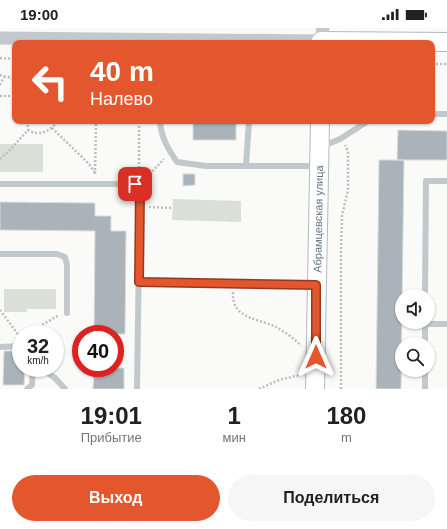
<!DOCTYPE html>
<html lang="ru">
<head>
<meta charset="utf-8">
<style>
  body { margin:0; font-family:Arial,sans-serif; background:#f6f6f6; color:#202124; height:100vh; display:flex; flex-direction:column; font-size:15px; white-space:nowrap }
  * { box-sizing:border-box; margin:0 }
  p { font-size:13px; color:#757577 }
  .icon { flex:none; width:22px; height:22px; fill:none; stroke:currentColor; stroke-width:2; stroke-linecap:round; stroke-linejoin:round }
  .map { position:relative; height:361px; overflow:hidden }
  .side { display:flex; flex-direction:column; background:#fff; flex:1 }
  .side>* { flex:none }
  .banner { position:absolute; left:12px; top:12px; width:423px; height:84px; border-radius:8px; box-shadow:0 1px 3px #0004; background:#e4572e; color:#fff; overflow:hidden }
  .buttons { position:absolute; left:395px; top:261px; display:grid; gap:8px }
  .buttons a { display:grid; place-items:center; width:40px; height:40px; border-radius:50%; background:#fff; box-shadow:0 1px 3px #0004; font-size:20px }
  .speed { position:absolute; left:12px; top:297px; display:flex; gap:8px; font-size:20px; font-weight:700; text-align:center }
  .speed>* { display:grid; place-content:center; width:52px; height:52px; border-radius:50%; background:#fff; box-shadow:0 1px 3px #0004; line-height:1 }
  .speed small { font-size:10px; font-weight:400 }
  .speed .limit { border:6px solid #d22; background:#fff; color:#111 }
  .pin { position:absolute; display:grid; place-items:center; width:34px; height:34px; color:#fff; margin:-17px; border-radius:8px; box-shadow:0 2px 6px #0006 }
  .me { position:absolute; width:44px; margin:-22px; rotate:0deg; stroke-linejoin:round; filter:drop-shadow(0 0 3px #0008) }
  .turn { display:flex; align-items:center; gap:14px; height:84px; padding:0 12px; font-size:18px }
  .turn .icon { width:52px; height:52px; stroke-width:2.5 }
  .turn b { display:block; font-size:28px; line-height:34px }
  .eta { display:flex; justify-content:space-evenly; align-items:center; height:68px; text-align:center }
  .eta b { font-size:24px; font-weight:700; line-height:28px }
  .button { display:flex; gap:8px; margin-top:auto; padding:8px 12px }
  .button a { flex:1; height:46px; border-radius:24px; background:#e4572e; color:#fff; font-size:16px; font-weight:700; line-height:46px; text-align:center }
  .button a+a { background:#f6f6f6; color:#202124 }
  .status { display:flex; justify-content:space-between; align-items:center; height:28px; padding:0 20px; background:#fff; direction:ltr }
  .status svg { height:11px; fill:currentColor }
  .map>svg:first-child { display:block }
</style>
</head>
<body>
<div class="status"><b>19:00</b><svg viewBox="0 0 49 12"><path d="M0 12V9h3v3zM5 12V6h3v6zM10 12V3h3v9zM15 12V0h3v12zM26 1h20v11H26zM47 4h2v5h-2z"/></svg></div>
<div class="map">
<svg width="447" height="361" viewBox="0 0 447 361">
  <rect width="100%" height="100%" fill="#fafaf8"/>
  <!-- green -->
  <path fill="#dadfd7" d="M 0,116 L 43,116 L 43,144 L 0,144 Z
    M 173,171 L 241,173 L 241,194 L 172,192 Z
    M 4,261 L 56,261 L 56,281 L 27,281 L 27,284 L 4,284 Z"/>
  <!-- building -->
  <path fill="#aab3b9" stroke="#dcdcda" d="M 193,93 L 236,93 L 236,112 L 193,112 Z
    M 398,102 L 447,103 L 447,132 L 397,132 Z
    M 379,132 L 404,132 L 401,361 L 376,361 Z
    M 183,146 L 195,146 L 195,157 L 183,158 Z
    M 0,174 L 95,175 L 95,188 L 111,188 L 111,203 L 126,203 L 125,306 L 94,306 L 95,203 L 0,202 Z
    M 4,323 L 21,323 L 21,340 L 25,340 L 24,357 L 3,357 Z
    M 94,340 L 124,340 L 124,361 L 93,361 Z"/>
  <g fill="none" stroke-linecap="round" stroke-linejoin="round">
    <!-- secondary casing -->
    <g stroke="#b3babf" stroke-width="20">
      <g id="secondary">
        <path d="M 321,15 L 321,13 L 447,14"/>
        <path id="s1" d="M 315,361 L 320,93"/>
      </g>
    </g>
    <!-- path -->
    <path stroke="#bbbfc2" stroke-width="2.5" stroke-dasharray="2 2" stroke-linecap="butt" d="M 0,30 L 15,31
      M 432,36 L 447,36
      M 0,47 L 15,51
      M 0,57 L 4,49
      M 0,68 L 15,68
      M 27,93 L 28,102
      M 52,100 L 89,136 L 95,145
      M 0,131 L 9,123 L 28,102 C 39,109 51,103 58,93
      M 95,146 L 96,93
      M 138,148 L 139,141 L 139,93
      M 144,152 L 164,131
      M 149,179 L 173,180
      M 233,264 C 231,291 258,290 276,299 C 285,304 294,310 301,318
      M 0,282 L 20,309
      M 29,306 L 37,300 L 59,287
      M 259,361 L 279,352 L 300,347
      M 341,361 L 341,224 L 342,188 L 348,162 L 348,123 L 345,117"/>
    <!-- lane -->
    <path stroke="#c3c8cc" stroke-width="6" d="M 432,86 L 447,86
      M 160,93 C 161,109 168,121 177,134 L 206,138 L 318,138
      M 321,119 L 340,111 L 368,93
      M 246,138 L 249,93
      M 0,156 L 135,156 L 140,159 L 137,361
      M 0,226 L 57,226 L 65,229 L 67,237 L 67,285
      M 139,254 L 315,257
      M 425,268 L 426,153 L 447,153
      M 425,296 L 447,296
      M 425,316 L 425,294
      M 0,319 L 21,318
      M 41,340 L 55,350 L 65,361
      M 27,361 L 32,357 L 33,340
      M 425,361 L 425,342"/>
    <!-- street -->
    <path stroke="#c3c8cc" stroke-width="13" d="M 0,10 L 321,13 L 323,0"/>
    <!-- secondary -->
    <use href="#secondary" stroke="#fff" stroke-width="18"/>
  </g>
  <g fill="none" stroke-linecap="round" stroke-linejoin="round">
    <!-- route casing -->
    <g stroke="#94391e" stroke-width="10">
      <path id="route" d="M 135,156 L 140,159 L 140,162 L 139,254 L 316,257 L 316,329"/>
    </g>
    <!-- route -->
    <use href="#route" stroke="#e4572e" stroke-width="7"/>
  </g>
  <g text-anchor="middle" stroke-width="4" stroke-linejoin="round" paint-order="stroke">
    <!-- street labels -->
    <g font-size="11" fill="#657683" stroke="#fff">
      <text dy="4" stroke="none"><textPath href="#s1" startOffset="170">Абрамцевская улица</textPath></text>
    </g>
  </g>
</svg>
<div class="buttons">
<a><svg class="icon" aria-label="sound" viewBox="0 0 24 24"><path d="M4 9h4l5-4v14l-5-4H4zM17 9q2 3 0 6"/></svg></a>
<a><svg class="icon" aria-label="search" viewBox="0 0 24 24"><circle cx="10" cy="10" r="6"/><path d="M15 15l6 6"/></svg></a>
</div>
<div class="speed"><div>32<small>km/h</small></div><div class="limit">40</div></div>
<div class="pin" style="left:135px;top:156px;background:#d93025"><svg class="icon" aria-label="arrive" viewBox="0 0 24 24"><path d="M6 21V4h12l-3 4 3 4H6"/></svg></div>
<svg class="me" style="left:316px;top:329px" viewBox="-20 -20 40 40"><path d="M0-17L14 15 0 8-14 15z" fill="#e4572e" stroke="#fff" stroke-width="4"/></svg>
<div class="banner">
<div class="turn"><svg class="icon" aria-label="left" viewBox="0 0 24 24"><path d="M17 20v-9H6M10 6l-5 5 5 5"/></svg><div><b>40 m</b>Налево</div></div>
</div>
</div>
<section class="side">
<div class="eta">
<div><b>19:01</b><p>Прибытие</p></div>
<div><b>1</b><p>мин</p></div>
<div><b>180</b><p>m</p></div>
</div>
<div class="button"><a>Выход</a><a>Поделиться</a></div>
</section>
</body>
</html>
